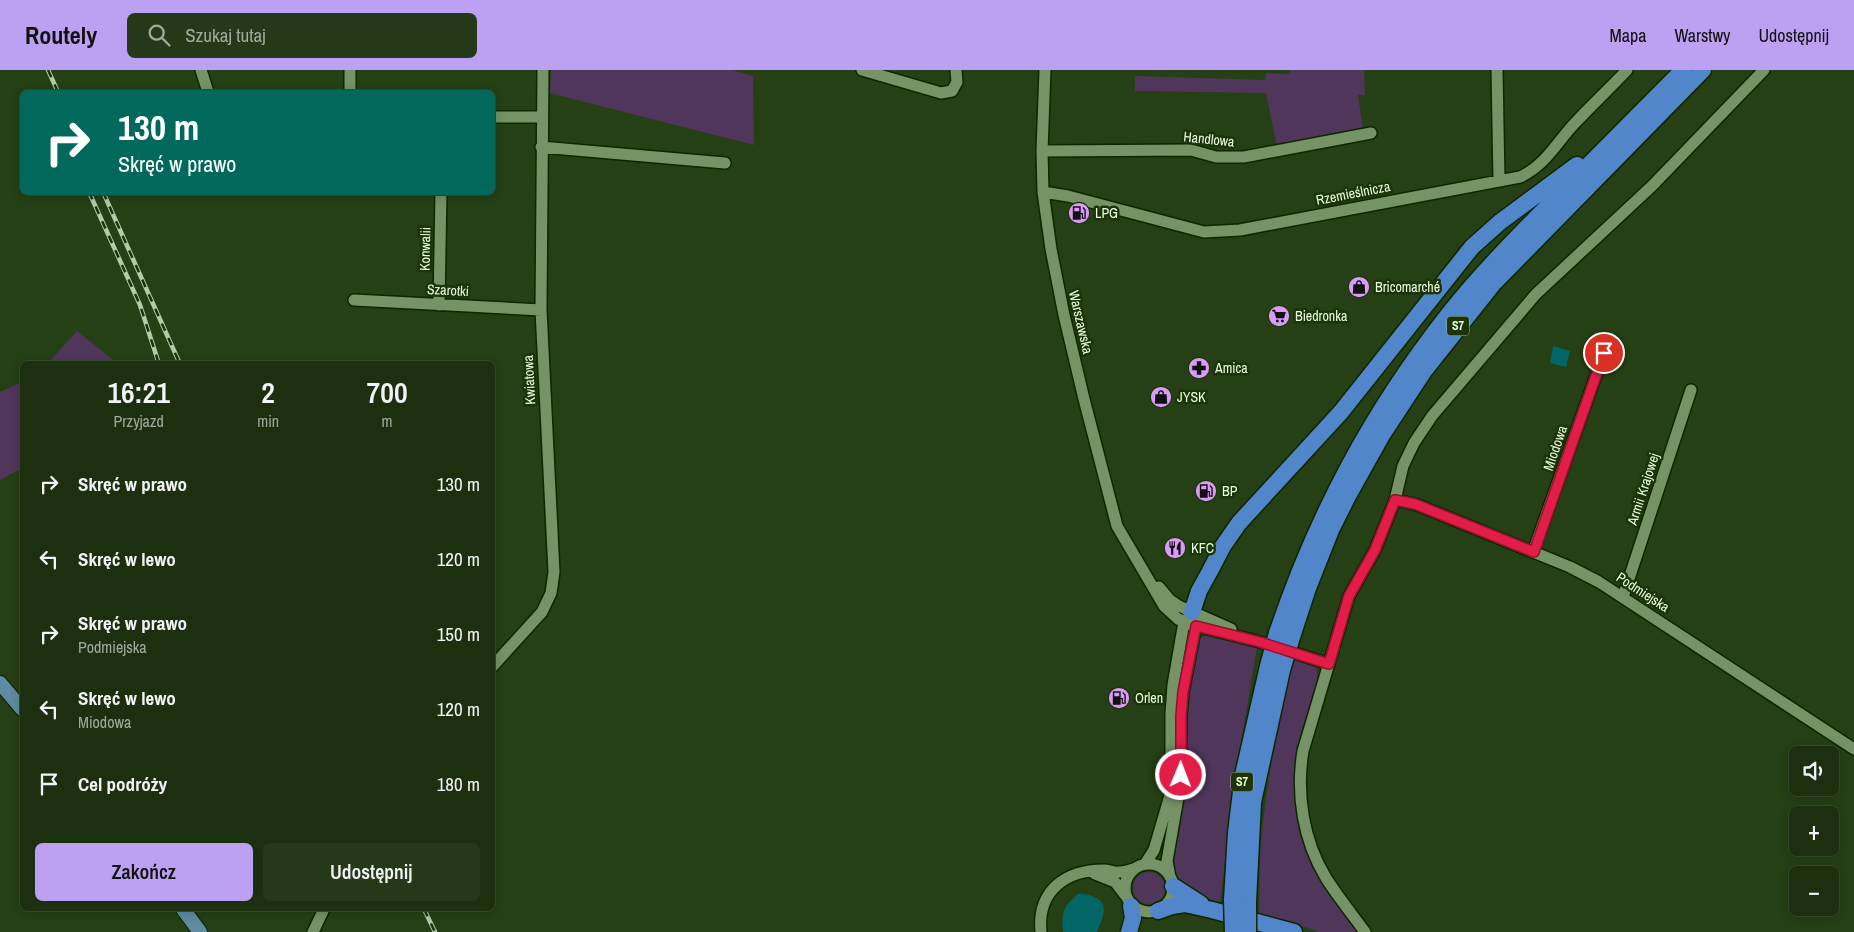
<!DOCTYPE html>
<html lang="pl">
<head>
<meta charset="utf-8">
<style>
  body { margin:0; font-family:"Archivo Narrow",sans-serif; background:#253818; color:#f1f3f6; height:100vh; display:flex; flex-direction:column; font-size:19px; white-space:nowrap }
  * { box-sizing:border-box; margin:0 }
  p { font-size:16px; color:#a0a99e }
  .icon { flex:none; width:28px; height:28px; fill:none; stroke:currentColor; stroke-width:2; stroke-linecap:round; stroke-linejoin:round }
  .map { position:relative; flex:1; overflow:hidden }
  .drawer { position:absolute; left:20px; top:291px; width:475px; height:550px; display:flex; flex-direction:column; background:#1c300f; border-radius:8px; box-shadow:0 2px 12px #0003,0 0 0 1px #3a4b2f }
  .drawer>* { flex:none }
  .guide { position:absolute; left:20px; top:20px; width:475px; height:105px; border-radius:8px; box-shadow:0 2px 12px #0003,0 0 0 1px #3a4b2f; background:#00695c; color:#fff; overflow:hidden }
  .controls { position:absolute; left:1789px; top:676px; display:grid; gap:10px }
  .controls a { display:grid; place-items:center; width:50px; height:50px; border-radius:8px; background:#1c300f; box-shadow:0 2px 12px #0003,0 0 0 1px #3a4b2f; font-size:25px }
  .pin { position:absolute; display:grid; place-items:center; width:42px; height:42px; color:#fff; margin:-21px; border:2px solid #fff; border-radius:50%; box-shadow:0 1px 5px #0007 }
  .me { position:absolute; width:55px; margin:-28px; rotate:1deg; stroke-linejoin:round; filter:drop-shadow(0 0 4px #0008) }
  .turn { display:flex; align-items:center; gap:18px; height:105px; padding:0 15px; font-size:22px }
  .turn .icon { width:65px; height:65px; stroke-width:2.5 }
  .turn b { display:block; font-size:35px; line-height:42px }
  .eta { display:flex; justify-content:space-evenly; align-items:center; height:85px; text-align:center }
  .eta b { font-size:30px; font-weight:600; line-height:35px }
  .cta { display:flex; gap:10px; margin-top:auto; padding:10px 15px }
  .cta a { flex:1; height:58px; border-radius:8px; background:#bca0f2; color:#111; font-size:20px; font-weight:600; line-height:58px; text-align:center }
  .cta a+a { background:#253818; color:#f1f3f6 }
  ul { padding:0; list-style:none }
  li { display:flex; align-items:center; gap:15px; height:75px; padding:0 15px }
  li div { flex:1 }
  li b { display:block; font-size:19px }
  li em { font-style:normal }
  header { display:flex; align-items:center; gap:30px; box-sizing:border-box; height:70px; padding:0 25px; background:#bca0f2; color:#111 }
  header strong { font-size:24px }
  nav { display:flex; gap:28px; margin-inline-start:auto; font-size:18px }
  .search { width:350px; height:45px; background:#253818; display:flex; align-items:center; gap:12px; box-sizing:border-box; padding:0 18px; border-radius:8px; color:#a0a99e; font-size:19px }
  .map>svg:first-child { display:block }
</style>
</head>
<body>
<header>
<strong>Routely</strong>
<div class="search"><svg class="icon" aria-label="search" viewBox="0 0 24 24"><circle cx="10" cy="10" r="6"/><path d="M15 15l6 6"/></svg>Szukaj tutaj</div>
<nav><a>Mapa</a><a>Warstwy</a><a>Udostępnij</a></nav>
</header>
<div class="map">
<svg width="1854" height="862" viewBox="0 0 1854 862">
  <rect width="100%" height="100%" fill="#254014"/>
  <!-- green -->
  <path fill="#50365b" d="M 551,0 L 732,0 L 753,6 L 754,75 L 550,23 Z
    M 1290,0 L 1364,0 L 1365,25 L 1358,25 L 1363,60 L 1277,78 L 1266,23 L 1135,21 L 1135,6 L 1265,10 L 1266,3 L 1289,4 Z
    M 77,261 L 113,290 L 120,294 L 47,294 Z
    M 22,312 L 22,398 L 0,410 L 0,322 Z
    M 1210,564 L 1257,577 L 1236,703 L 1220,833 C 1194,823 1181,821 1170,793 L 1185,645 L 1198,569 Z
    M 1295,588 L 1316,597 C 1322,616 1307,640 1302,659 C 1289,706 1293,759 1316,803 C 1327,823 1344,843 1358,862 L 1319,862 L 1281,849 L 1259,845 C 1260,821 1259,796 1261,772 C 1267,711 1278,648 1295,588 Z
    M1133 818a16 16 0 1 1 32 0a16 16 0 1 1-32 0Z"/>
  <!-- water -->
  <path fill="#026666" d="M 1553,276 L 1570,281 L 1566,297 L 1550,293 Z
    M 1078,824 C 1084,824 1089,824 1094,827 C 1111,833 1102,849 1097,862 L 1063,862 C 1061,842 1063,837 1078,824 Z"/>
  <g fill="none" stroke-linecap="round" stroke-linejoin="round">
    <!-- minor casing -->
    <g stroke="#0d2600" stroke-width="14">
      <path id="minor" d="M 201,0 L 208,22
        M 862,0 L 941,23 L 952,21 L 957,12 L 956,0
        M 1045,0 L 1042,81 L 1043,122 L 1051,179 L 1064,245 L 1084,329 L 1117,456 L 1164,536 L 1178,549 L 1196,556 L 1260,572 L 1329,594
        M 1497,0 L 1499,110
        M 350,22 L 350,0
        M 492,47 L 542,47
        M 541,77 L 725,93
        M 1042,81 L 1191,80 L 1216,87 L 1244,87 L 1371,63
        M 1043,122 L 1068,126 L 1204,162 L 1240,160 L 1520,107 C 1546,95 1556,73 1575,53 C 1592,35 1610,18 1627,0
        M 354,230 L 541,240
        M 439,235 L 441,122
        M 1395,430 L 1415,434 L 1570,497 L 1599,512 L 1854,679
        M 1533,482 L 1604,283
        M 1159,517 L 1170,530 L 1179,536 L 1231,559
        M 1623,527 L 1691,320
        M 492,597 L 542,542 L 551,523 L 554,502 L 541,240 L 543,0
        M1125 818a24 24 0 1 1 48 0a24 24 0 1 1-48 0Z
        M 1145,794 L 1154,780 L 1171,722 L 1171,644 L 1173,615 L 1184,552 L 1188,548
        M 1095,804 L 1115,812 L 1125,825
        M 1170,807 L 1167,791 L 1180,716 L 1181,646 L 1183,622 L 1196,556 L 1194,549
        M 313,862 L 324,839
        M 1041,862 C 1037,821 1065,800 1104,800 C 1109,800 1114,803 1119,802 C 1124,802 1129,800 1134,799
        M 1365,862 C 1352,844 1338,827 1326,808 C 1303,770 1296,724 1303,681 L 1349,526 L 1375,480 L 1395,430 L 1403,396 L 1414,373 L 1432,346 L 1536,224 L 1652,116 L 1764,0"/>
    </g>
    <!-- major casing -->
    <g stroke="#0d2600" stroke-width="16">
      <path id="major" d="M 0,613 L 22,639
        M 183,839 L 200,862"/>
    </g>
    <!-- highway casing -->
    <g stroke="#0d2600" stroke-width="19">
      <path id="highway" d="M 1192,542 L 1199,521 L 1210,501 L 1223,476 L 1239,453 L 1341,342 L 1472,177 L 1500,152 L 1577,95
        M 1277,563 C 1317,445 1371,343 1448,245 C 1481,203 1520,164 1558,126 C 1600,84 1641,42 1683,0
        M 1292,567 L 1308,518 L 1331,460 L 1349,424 L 1382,365 L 1424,301 L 1493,214 L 1703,0
        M 1173,816 L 1201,834
        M 1232,830 L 1236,763 L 1243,705 L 1268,596
        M 1248,831 L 1253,732 L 1282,600
        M 1158,841 L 1172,836 L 1185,834 L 1212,840 L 1294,862
        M 1129,862 L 1133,848 L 1131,836"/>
    </g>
    <!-- minor -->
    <use href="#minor" stroke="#759365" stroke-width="11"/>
    <!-- major -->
    <use href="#major" stroke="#5f8ca2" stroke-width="14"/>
    <!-- highway -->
    <use href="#highway" stroke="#5187ca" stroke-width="16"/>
    <!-- rail casing -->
    <g stroke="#b5c9ab" stroke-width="4.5">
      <path id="rail" d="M 48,0 L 58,22
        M 89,122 L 140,235 L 159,294
        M 103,122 L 180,294
        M 424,839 L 435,862"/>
    </g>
    <!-- rail -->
    <use href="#rail" stroke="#1b3509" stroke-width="2.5" stroke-dasharray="8" stroke-linecap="butt"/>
    <!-- highway-bridge casing -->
    <g stroke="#0d2600" stroke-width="19" stroke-linecap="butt">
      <path id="highway-bridge" d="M 1268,596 L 1277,563
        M 1282,600 L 1292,567
        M 1232,830 L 1233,862
        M 1248,862 L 1248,831"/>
    </g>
    <!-- highway-bridge -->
    <use href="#highway-bridge" stroke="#5187ca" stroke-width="16"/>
  </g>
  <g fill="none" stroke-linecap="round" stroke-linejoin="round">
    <!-- route casing -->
    <g stroke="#92132f" stroke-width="12">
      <path id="route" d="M 1181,705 L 1181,646 L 1183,622 L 1196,556 L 1260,572 L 1329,594 L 1349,526 L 1375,480 L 1395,430 L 1415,434 L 1534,482 L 1604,283"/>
    </g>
    <!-- route -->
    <use href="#route" stroke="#e11d48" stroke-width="9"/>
  </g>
  <!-- icons -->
  <defs>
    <g id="fuel-disc" transform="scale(1.125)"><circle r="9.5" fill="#da9af6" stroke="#1b3509"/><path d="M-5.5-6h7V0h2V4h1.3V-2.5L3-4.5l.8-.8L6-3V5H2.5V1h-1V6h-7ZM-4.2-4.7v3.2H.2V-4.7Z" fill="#111"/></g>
    <g id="shop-disc" transform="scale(1.125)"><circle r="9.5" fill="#da9af6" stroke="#1b3509"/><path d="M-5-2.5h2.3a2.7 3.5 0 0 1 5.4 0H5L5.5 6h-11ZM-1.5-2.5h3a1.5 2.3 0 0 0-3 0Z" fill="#111"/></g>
    <g id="supermarket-disc" transform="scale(1.125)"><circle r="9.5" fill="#da9af6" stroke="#1b3509"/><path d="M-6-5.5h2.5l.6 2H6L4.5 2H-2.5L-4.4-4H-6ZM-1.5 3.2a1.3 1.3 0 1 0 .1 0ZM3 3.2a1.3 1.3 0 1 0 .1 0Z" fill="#111"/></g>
    <g id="pharmacy-disc" transform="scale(1.125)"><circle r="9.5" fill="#da9af6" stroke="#1b3509"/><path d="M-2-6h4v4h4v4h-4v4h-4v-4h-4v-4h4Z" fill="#111"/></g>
    <g id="restaurant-disc" transform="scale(1.125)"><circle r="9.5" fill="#da9af6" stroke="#1b3509"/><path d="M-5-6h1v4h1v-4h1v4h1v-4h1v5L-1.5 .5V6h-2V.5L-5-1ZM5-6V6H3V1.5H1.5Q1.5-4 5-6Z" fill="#111"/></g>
  </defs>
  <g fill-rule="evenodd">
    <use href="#fuel-disc" x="1079" y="143"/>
    <use href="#shop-disc" x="1359" y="217"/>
    <use href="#supermarket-disc" x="1279" y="246"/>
    <use href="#pharmacy-disc" x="1199" y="298"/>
    <use href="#shop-disc" x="1161" y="327"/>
    <use href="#fuel-disc" x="1206" y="421"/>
    <use href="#restaurant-disc" x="1175" y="478"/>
    <use href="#fuel-disc" x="1119" y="628"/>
  </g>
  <g text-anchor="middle" stroke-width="5" stroke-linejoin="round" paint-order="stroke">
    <!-- shield labels -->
    <g fill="#1b3509" stroke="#acc0a1" stroke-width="1">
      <rect x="1447" y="246.5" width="22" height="19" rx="4"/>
      <rect x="1231" y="702.5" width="22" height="19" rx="4"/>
    </g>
    <g font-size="12" font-weight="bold" fill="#eafbe2">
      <text x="1458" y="260">S7</text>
      <text x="1242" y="716">S7</text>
    </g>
    <!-- street labels -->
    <g font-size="14" fill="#eafbe2" stroke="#1b3509">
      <text transform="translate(1209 69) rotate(6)" y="5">Handlowa</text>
      <text transform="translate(1353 123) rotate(-11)" y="5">Rzemieślnicza</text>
      <text transform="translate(425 179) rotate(-89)" y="5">Konwalii</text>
      <text transform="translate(448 220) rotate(3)" y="5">Szarotki</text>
      <text transform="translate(1081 252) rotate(77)" y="5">Warszawska</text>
      <text transform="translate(529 310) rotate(-93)" y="5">Kwiatowa</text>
      <text transform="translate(1555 378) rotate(-71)" y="5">Miodowa</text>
      <text transform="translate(1643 419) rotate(-72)" y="5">Armii Krajowej</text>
      <text transform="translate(1643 522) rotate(33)" y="5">Podmiejska</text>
    </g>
    <!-- poi labels -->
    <g font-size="14" fill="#eafbe2" stroke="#1b3509" text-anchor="start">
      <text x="1095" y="148">LPG</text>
      <text x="1375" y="222">Bricomarché</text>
      <text x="1295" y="251">Biedronka</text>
      <text x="1215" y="303">Amica</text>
      <text x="1177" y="332">JYSK</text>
      <text x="1222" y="426">BP</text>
      <text x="1191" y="483">KFC</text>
      <text x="1135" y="633">Orlen</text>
    </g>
  </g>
</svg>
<div class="controls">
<a><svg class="icon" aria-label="sound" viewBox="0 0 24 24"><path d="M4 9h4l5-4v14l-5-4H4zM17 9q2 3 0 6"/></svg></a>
<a>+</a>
<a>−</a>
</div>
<div class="pin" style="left:1604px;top:283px;background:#d93025"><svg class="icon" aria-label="arrive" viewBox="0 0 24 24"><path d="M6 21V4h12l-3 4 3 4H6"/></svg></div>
<svg class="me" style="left:1181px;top:705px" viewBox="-20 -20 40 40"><circle r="17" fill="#e11d48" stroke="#fff" stroke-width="3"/><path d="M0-11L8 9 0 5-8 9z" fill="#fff"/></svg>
<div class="guide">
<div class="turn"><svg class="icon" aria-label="right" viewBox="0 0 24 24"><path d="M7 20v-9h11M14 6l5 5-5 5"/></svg><div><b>130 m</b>Skręć w prawo</div></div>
</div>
<section class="drawer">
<div class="eta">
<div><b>16:21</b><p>Przyjazd</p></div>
<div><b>2</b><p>min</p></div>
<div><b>700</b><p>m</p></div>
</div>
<ul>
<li><svg class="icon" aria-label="right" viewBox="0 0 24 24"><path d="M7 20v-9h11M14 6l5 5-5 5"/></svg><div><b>Skręć w prawo</b></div><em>130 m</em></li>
<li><svg class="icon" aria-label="left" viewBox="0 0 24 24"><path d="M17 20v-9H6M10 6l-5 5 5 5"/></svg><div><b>Skręć w lewo</b></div><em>120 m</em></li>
<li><svg class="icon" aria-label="right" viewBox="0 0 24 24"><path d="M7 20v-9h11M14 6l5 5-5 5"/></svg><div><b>Skręć w prawo</b><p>Podmiejska</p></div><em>150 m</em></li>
<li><svg class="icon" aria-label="left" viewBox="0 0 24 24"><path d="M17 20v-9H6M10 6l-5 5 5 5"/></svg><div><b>Skręć w lewo</b><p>Miodowa</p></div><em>120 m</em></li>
<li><svg class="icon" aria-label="arrive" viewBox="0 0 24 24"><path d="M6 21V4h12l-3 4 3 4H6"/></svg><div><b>Cel podróży</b></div><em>180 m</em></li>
</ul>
<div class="cta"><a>Zakończ</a><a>Udostępnij</a></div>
</section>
</div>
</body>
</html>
